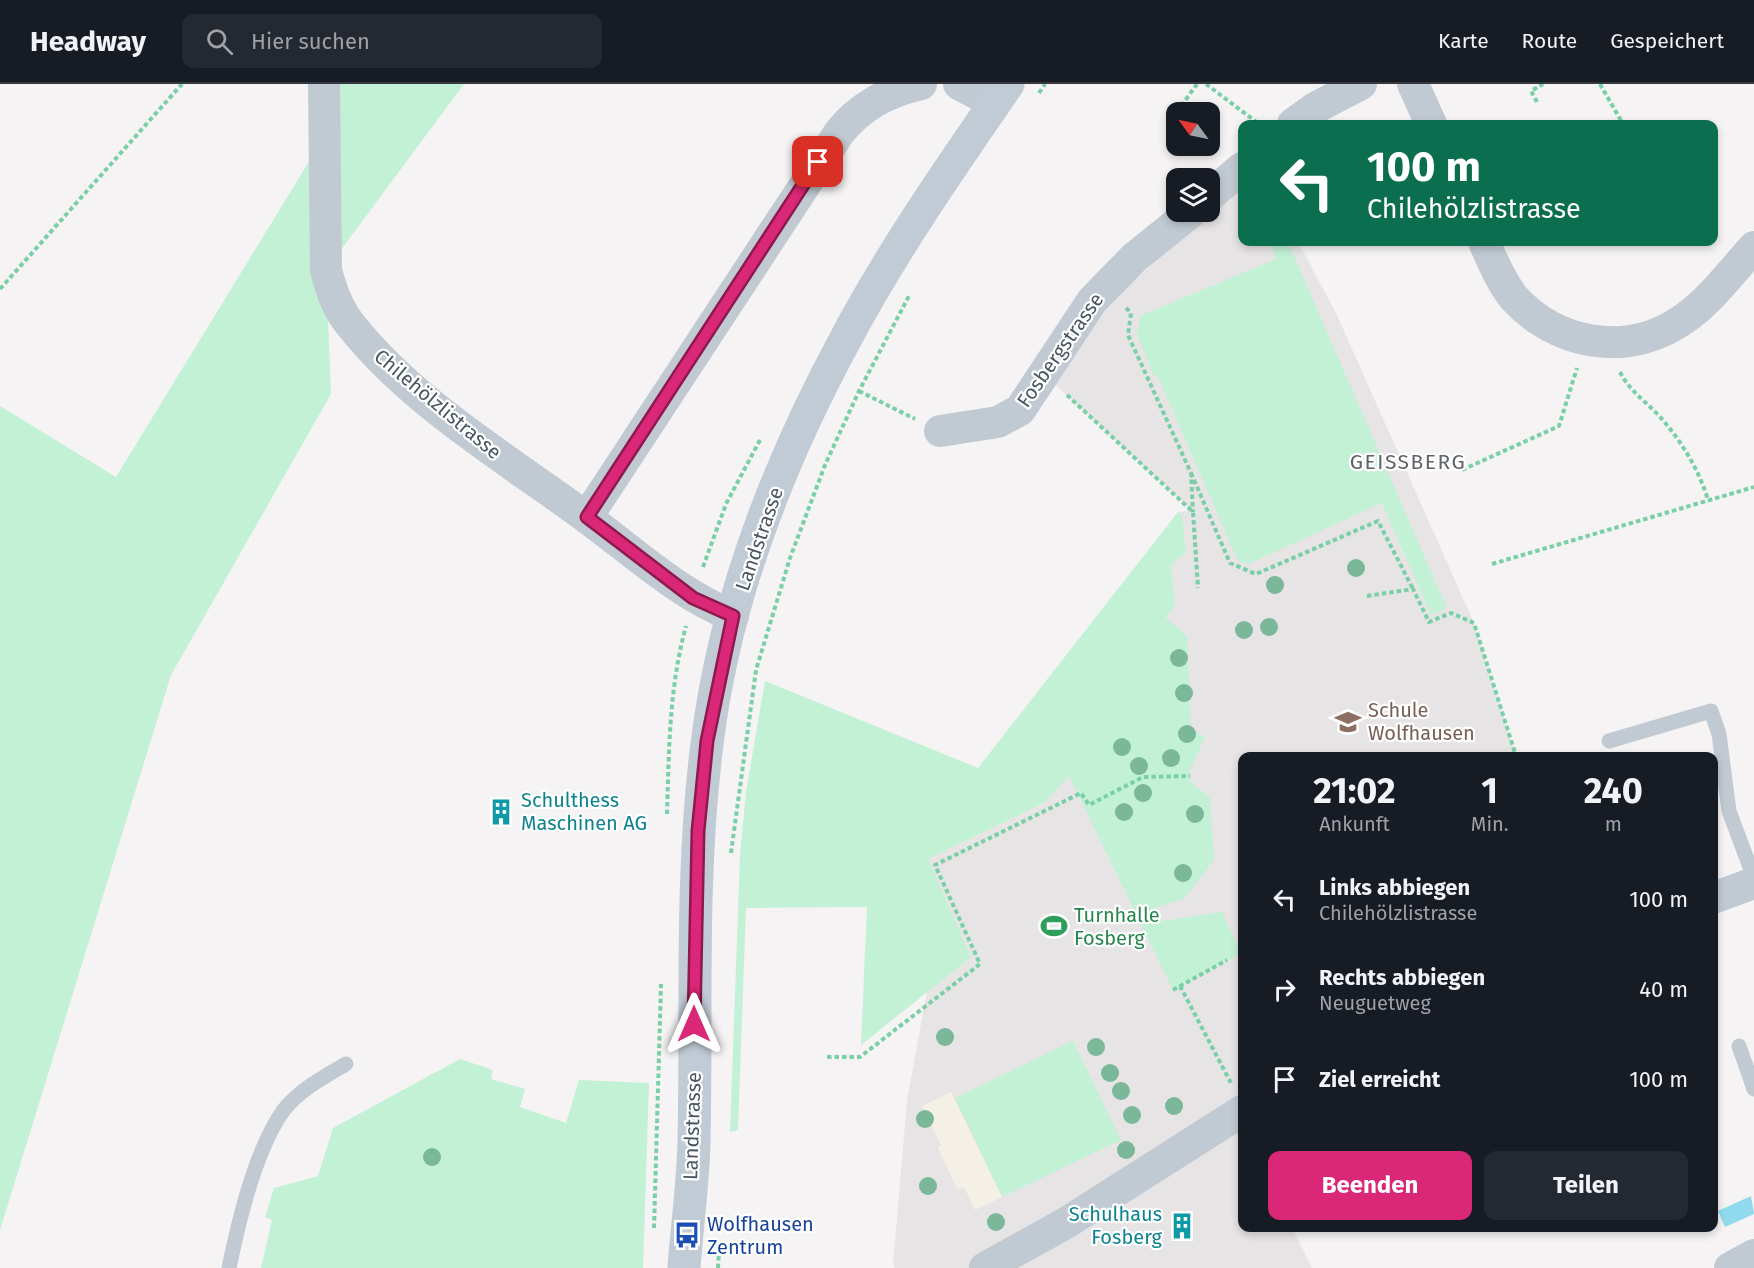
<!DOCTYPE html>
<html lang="de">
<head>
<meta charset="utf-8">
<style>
  body { margin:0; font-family:"Fira Sans",sans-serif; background:#242831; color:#f1f3f6; height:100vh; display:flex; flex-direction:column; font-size:22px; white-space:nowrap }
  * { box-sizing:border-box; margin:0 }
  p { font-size:20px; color:#9ea1a6 }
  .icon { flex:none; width:33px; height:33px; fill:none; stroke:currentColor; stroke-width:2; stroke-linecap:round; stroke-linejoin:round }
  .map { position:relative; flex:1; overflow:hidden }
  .panel { position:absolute; left:1238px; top:668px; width:480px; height:480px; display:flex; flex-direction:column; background:#171b24; border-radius:12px; box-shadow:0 3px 9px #0003 }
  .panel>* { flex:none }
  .hud { position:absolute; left:1238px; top:36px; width:480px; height:126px; border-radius:12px; box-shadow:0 3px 9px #0003; background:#0b6e4f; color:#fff; overflow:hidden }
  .needle { width:39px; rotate:303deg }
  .fabs { position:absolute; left:1166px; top:18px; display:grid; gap:12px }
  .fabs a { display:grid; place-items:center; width:54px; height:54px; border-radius:12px; background:#171b24; box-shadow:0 3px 9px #0003; font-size:30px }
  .pin { position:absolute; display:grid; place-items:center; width:51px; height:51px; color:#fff; margin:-26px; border-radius:12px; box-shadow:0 3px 9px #0006 }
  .me { position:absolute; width:66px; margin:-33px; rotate:0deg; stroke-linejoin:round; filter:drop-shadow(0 0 4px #0008) }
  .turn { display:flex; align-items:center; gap:21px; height:126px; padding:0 30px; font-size:27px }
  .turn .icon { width:78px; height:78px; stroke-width:2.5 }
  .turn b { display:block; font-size:42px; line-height:51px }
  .eta { display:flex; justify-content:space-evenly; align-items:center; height:102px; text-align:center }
  .eta b { font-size:36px; font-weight:700; line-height:42px }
  .action { display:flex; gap:12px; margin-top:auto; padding:12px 30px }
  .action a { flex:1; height:69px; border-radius:12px; background:#db2777; color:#fff; font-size:24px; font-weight:700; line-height:69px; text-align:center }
  .action a+a { background:#242831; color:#f1f3f6 }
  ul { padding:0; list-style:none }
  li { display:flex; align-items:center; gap:18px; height:90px; padding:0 30px }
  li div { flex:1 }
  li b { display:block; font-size:22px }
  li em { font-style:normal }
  header { display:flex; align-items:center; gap:36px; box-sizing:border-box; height:84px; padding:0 30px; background:#171b24; border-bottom:2px solid #363941 }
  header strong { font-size:28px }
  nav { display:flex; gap:33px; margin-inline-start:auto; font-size:21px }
  .search { width:420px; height:54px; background:#242831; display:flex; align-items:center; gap:15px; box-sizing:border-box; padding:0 21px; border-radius:12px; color:#9ea1a6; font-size:22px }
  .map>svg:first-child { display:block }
</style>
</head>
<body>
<header>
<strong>Headway</strong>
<div class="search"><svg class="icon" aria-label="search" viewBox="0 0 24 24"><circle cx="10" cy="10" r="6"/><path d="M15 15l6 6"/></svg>Hier suchen</div>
<nav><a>Karte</a><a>Route</a><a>Gespeichert</a></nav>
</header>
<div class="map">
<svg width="1754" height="1184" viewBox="0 0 1754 1184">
  <rect width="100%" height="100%" fill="#f5f3f3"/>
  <!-- education -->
  <path fill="#e6e4e5" d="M 1242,101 L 1242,158 L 1298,158 L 1336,229 L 1474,539 L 1516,672 L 1242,672 L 1242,1143 L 1292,1143 L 1312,1184 L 895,1184 L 893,1180 L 907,1017 L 927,907 L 971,873 L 927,775 L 1044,719 L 1175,521 L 1171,480 L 1182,431 L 1178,428 L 1192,427 L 1056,301 L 1085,249 L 1132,198 Z"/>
  <!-- green -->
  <path fill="#c3f1d5" d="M 324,0 L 464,0 L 326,186 L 331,310 L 171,591 L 0,1146 L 0,322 L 116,393 L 324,53 Z
    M 1269,158 L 1288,158 L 1447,524 L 1431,531 L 1382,419 L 1248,480 L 1238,477 L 1158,293 L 1153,290 L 1137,251 L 1140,232 L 1276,175 Z
    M 1178,428 L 1182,431 L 1186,469 L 1171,480 L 1175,521 L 1166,534 L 1187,552 L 1191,645 L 1205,653 L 1190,686 L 1190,698 L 1210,713 L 1214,776 L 1184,815 L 1156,823 L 1162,837 L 1222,828 L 1241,869 L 1173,906 L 1069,692 L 1044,719 L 928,775 L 971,873 L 861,961 L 867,823 L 746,824 L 738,1046 L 730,1048 L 740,771 L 746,708 L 765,597 L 978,684 Z
    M 1073,957 L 1121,1056 L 1002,1113 L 955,1014 Z
    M 460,975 L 493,986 L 491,995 L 525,1005 L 520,1023 L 566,1039 L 579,996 L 649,999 L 643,1184 L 261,1184 L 272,1136 L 265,1133 L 274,1104 L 318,1092 L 333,1044 Z"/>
  <!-- sand -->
  <path fill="#f5f0e5" d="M 951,1008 L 1002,1113 L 975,1126 L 964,1103 L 957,1105 L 938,1064 L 941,1061 L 922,1022 Z"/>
  <!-- water -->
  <path fill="#90daee" d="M 1751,1112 L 1754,1130 L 1725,1143 L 1718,1127 Z"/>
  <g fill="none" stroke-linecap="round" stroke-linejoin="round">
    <!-- path -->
    <path stroke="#7ad0a6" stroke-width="4" stroke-dasharray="4.5 3" stroke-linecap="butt" d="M 1206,0 L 1259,40
      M 1600,0 L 1623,40
      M 1039,9 L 1045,0
      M 1537,18 L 1531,7 L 1543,0
      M 1177,28 L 1197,0
      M 0,205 L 182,0
      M 1126,224 L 1131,229 L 1128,251 L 1191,389 L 1193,428
      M 1620,288 C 1630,308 1647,318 1661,334 C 1682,358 1699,386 1708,416
      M 859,307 L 915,335
      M 1067,311 L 1193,428 L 1198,504
      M 1462,386 L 1559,342 L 1577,284
      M 1191,389 L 1230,479 L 1256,490 L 1378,437 L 1413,505
      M 1492,480 L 1754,403
      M 703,483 L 726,420 L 760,356
      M 1367,512 L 1413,505 L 1429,538 L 1451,529 L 1474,539 L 1516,672
      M 667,730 C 669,666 669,604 686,542
      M 731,769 L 756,586 L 790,474 L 825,381 L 859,307 L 910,210
      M 1180,902 L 1232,1001
      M 1173,906 L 1227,876
      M 827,973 L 860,973 L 980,880 L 935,781 L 1081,709 L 1089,721 L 1143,693 L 1190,692
      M 654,1144 L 661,900
      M 718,1184 L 719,1167"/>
    <!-- lane -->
    <path stroke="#c1cad2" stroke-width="15" d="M 1609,657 L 1711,627 L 1719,650 L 1729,727 L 1754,794
      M 1739,962 L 1754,1005
      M 229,1184 C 239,1136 255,1067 283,1027 C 299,1006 324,993 346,980"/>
    <!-- street -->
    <path stroke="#c1cad2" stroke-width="32" d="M 324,0 L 326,186 C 331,206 337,224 350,240 C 411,318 507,375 586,433 C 635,469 677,509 733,532
      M 959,0 L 995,19
      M 1413,0 L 1431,40
      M 1293,40 L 1315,24 L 1361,0
      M 1209,112 L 1242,84
      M 1484,158 C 1492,176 1501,198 1514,214 C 1555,259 1623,273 1676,240 C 1707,222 1730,189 1754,163
      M 940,347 L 998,338 L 1020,326 L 1092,217 L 1134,174 L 1191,128
      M 587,433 L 839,49 C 859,23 889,7 921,0
      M 1713,814 L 1754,799
      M 985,1184 L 1066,1139 L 1242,1027
      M 1730,1184 L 1754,1171"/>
    <!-- secondary -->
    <path stroke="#c1cbd6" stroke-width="33" d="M 684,1184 C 687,1142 693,1100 694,1058 C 697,925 690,793 707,660 C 724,519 778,380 845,256 C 892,167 951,83 1008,0"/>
  </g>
  <!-- trees -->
  <g fill="#7bb799">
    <circle cx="1356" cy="484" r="9"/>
    <circle cx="1275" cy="501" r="9"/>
    <circle cx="1269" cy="543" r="9"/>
    <circle cx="1244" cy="546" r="9"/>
    <circle cx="1179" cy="574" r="9"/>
    <circle cx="1184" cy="609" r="9"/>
    <circle cx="1187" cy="650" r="9"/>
    <circle cx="1122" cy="663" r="9"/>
    <circle cx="1171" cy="674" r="9"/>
    <circle cx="1139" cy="682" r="9"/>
    <circle cx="1143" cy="709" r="9"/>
    <circle cx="1124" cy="728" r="9"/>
    <circle cx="1195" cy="730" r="9"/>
    <circle cx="1183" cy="789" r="9"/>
    <circle cx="945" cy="953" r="9"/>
    <circle cx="1096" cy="963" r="9"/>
    <circle cx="1110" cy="989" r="9"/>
    <circle cx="1121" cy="1007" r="9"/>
    <circle cx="1174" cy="1022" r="9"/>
    <circle cx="1132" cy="1031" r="9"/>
    <circle cx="925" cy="1035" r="9"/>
    <circle cx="1126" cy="1066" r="9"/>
    <circle cx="432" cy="1073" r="9"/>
    <circle cx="928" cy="1102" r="9"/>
    <circle cx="996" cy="1138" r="9"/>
  </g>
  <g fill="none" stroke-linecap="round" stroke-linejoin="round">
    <!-- route casing -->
    <g stroke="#8e194d" stroke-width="15">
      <path id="route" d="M 694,940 L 698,747 L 707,657 L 733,532 L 693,514 L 587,433 L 818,78"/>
    </g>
    <!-- route -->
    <use href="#route" stroke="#db2777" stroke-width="10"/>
  </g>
  <!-- icons -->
  <defs>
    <g id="school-bare" transform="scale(2.07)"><path d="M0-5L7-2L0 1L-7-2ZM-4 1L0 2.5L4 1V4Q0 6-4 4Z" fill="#8d6e63" stroke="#fff" stroke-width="2.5" paint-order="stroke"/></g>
    <g id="building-bare" transform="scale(2.07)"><path d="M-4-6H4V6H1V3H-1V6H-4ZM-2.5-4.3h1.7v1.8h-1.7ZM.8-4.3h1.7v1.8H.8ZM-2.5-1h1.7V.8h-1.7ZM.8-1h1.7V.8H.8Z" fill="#0f9aa8" stroke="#fff" stroke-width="2.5" paint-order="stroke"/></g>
    <g id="stadium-bare" transform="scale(2.07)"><path d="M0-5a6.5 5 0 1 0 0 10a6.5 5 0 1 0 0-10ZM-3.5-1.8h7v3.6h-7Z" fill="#2e9e5b" stroke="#fff" stroke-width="2.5" paint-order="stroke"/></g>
    <g id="bus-bare" transform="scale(2.07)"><path d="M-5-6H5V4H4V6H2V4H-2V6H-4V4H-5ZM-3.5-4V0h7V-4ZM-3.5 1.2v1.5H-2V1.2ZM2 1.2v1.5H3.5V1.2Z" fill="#1a4fb4" stroke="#fff" stroke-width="2.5" paint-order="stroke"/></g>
  </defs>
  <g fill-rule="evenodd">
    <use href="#school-bare" x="1348" y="638"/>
    <use href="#building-bare" x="501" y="728"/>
    <use href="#stadium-bare" x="1054" y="842"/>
    <use href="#building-bare" x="1182" y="1142"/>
    <use href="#bus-bare" x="687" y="1151"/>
  </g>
  <g text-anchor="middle" stroke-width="4.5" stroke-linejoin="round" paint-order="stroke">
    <!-- street labels -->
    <g font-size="20" fill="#4a5661" stroke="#fff">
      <text transform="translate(1060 266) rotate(-55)" y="7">Fosbergstrasse</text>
      <text transform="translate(438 320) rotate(40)" y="7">Chilehölzlistrasse</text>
      <text transform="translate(759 455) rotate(-71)" y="7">Landstrasse</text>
      <text transform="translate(692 1042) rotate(-88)" y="7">Landstrasse</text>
    </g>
    <!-- education labels -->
    <g font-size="20" fill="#785e54" stroke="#fff" text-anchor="start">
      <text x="1368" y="633">Schule<tspan x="1368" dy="23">Wolfhausen</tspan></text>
    </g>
    <!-- culture labels -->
    <g font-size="20" fill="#0d838f" stroke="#fff" text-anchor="start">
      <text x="521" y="723">Schulthess<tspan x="521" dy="23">Maschinen AG</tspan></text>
      <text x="1162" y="1137" text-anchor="end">Schulhaus<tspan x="1162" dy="23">Fosberg</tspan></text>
    </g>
    <!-- leisure labels -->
    <g font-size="20" fill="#27864d" stroke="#fff" text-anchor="start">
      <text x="1074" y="838">Turnhalle<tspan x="1074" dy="23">Fosberg</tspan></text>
    </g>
    <!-- transit labels -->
    <g font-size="20" fill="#164399" stroke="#fff" text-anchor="start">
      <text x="707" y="1147">Wolfhausen<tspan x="707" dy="23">Zentrum</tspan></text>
    </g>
    <!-- neighbourhood labels -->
    <g font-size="21" letter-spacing="1.5" fill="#5f6368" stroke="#fff">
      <text x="1408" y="385">GEISSBERG</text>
    </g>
  </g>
</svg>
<div class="fabs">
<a><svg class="needle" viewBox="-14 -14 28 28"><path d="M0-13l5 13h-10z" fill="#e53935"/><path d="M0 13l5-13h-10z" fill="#9ea1a6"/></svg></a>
<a><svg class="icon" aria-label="layers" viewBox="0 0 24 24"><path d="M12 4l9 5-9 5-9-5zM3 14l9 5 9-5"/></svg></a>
</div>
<div class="pin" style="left:818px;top:78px;background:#d93025"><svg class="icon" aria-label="arrive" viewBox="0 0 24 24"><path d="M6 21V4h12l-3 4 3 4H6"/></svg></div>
<svg class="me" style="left:694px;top:940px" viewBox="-20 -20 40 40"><path d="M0-17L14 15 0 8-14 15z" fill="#db2777" stroke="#fff" stroke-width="4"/></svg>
<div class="hud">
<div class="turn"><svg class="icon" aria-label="left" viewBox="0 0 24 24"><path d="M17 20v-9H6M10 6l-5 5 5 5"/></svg><div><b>100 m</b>Chilehölzlistrasse</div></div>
</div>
<section class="panel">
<div class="eta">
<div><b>21:02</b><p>Ankunft</p></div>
<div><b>1</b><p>Min.</p></div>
<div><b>240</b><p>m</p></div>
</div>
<ul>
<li><svg class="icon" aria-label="left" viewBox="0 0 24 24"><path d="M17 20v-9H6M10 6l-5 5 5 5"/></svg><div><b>Links abbiegen</b><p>Chilehölzlistrasse</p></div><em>100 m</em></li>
<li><svg class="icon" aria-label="right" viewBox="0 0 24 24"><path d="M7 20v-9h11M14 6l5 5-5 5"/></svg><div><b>Rechts abbiegen</b><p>Neuguetweg</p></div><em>40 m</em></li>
<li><svg class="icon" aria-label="arrive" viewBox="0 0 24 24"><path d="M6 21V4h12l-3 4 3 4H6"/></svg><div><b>Ziel erreicht</b></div><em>100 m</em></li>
</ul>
<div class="action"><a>Beenden</a><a>Teilen</a></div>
</section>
</div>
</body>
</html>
